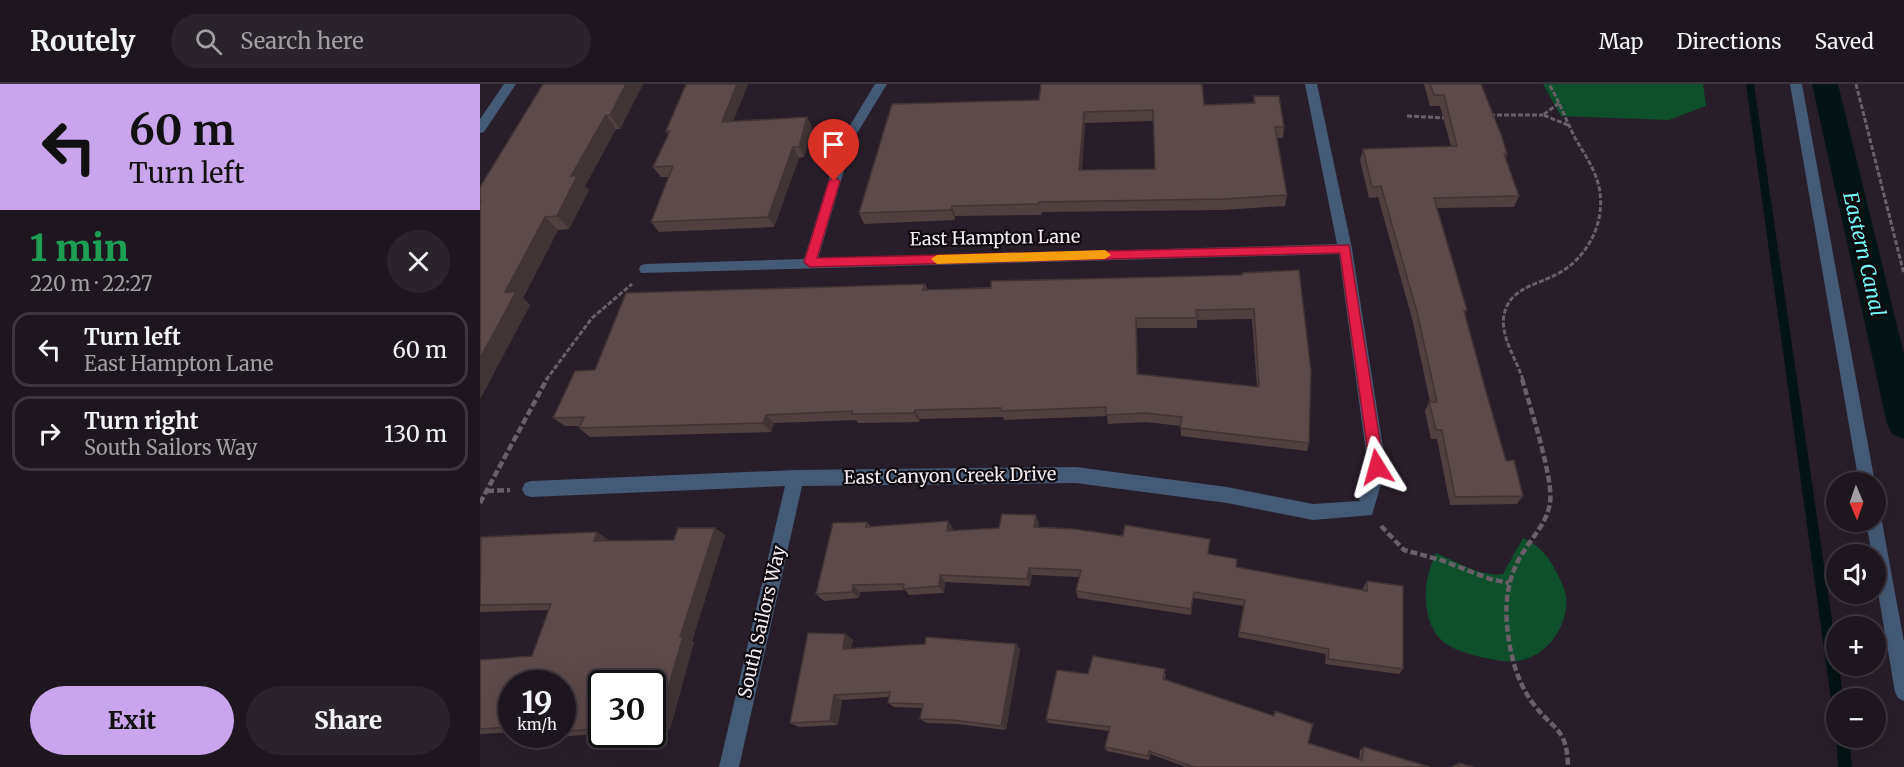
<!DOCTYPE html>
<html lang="en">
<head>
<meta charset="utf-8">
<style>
  body { margin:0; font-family:Merriweather,serif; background:#2b232c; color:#f1f3f6; height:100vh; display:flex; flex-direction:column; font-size:22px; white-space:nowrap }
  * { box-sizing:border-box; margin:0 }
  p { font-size:20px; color:#a19fa4 }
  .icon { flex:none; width:33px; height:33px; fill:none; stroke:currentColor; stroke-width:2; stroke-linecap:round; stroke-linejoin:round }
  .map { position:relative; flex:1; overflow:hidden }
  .side { display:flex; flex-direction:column; background:#1e161f; width:480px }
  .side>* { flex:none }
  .guide { background:#c9a5ee; color:#111; overflow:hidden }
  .needle { width:39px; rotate:178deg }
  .buttons { position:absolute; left:1346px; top:388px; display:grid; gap:12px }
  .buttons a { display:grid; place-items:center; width:60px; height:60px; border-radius:50%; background:#1e161f; box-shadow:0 6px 24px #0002,0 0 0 2px #3c353d; font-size:30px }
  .speed { position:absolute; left:18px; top:586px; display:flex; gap:12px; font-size:30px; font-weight:700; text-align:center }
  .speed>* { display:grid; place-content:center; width:78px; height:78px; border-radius:50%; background:#1e161f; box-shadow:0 6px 24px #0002,0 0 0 2px #3c353d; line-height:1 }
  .speed small { font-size:15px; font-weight:400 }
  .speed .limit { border:3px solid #111; border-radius:9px; background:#fff; color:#111 }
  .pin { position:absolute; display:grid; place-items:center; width:51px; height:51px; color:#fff; margin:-62px -26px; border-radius:50% 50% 50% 0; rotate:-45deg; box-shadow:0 0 6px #0007 }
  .pin .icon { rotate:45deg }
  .me { position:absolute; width:66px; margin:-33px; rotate:352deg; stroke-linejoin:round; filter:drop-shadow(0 0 4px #0008) }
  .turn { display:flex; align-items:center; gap:21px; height:126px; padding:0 30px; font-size:27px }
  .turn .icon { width:78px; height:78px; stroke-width:2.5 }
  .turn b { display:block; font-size:42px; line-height:51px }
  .round { display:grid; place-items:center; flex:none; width:63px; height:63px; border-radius:32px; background:#2b232c }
  .headline { display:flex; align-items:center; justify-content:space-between; height:102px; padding:0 30px }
  h1 { font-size:36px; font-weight:800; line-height:45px; color:#1e9e55 }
  .action { display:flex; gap:12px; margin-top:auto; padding:12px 30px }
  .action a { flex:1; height:69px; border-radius:36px; background:#c9a5ee; color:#111; font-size:24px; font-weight:800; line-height:69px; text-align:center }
  .action a+a { background:#2b232c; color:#f1f3f6 }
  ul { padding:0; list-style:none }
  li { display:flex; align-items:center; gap:18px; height:75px; margin:0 12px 9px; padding:0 18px; border:3px solid #3c353d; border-radius:18px }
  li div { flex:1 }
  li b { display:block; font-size:22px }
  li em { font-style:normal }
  header { display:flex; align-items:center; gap:36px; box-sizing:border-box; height:84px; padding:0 30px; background:#1e161f; border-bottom:2px solid #3c353d }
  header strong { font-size:28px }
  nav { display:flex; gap:33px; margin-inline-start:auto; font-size:21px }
  .search { width:420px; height:54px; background:#2b232c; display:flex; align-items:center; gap:15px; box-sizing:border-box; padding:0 21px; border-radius:33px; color:#a19fa4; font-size:22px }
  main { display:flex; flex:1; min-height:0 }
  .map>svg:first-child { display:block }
</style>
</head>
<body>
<header>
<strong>Routely</strong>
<div class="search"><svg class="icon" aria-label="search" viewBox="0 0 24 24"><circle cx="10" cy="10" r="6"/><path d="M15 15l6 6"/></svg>Search here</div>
<nav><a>Map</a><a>Directions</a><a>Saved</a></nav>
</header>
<main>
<section class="side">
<div class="guide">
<div class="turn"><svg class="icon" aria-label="left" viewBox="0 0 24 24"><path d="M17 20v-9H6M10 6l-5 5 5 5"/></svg><div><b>60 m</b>Turn left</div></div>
</div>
<div class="headline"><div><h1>1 min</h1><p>220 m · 22:27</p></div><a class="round"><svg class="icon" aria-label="close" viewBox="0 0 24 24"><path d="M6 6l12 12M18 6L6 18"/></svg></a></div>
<ul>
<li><svg class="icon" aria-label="left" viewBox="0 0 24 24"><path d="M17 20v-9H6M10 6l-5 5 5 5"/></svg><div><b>Turn left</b><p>East Hampton Lane</p></div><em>60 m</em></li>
<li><svg class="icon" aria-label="right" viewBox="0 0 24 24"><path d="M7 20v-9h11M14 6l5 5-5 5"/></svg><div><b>Turn right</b><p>South Sailors Way</p></div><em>130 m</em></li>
</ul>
<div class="action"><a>Exit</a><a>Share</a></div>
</section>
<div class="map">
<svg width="1424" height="683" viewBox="0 0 1424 683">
  <rect width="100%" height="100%" fill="#281e29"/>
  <!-- green -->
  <path fill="#0f502c" d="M 1063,0 L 1223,0 L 1226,22 L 1189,36 L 1081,32 Z
    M 1043,454 C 1065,464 1074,481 1083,502 C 1095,531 1072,570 1042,576 C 1028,579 1014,576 1001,573 C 972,566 952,558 947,526 C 944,503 947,490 956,469 C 977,478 1001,493 1023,490 Z"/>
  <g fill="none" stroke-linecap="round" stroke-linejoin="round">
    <!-- stream -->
    <path fill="#041313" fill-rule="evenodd" d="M 1266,0 L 1274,0 L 1356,564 L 1356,582 L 1359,582 L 1363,615 L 1356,615 L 1356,621 L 1353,619 L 1351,615 Z
      M 1356,653 L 1369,654 L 1372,683 L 1358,683 Z"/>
    <!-- canal -->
    <path fill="#041313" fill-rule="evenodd" d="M 1332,0 L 1358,0 L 1424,270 L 1424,355 L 1412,350 L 1407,340 Z"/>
    <!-- path-far1 -->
    <path stroke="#685f69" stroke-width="3" stroke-dasharray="5 2" stroke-linecap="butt" d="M 1376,0 L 1424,190
      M 1079,19 L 1063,31 L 1088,41
      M 1010,31 L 1063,31
      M 927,32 L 966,34
      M 66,296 L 112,234 L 152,200
      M 1043,296 C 1037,276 1020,253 1024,231 C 1029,206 1052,202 1071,193 C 1105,179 1127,140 1119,103 C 1115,85 1104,69 1095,54 C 1086,36 1079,17 1069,0"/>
    <!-- path -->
    <path stroke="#685f69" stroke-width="4.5" stroke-dasharray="7 3" stroke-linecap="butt" d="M 1042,295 C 1050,322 1074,396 1070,419 C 1067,438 1054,451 1044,467 C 1027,492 1024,520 1028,550 C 1031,574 1038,599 1052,618 C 1073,647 1087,642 1088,683
      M 7,407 L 30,406
      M 0,419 L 67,295
      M 901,442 L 924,466 L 961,476 L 1010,495 L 1029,499"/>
    <!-- service -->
    <path fill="#455a75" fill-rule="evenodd" d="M 1310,0 L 1322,0 L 1395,399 L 1379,399 Z
      M 1395,431 L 1400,433 L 1402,438 L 1424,558 L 1424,617 L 1418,614 L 1415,608 L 1395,491 L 1395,471 L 1392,471 L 1386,438 L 1395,438 Z"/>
    <!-- minor -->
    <path fill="#455a75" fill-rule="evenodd" d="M 24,0 L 36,0 L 4,48 L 0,49 L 0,35 Z
      M 395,0 L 407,0 L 373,56 L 338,175 L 857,160 L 825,0 L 837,0 L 872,165 L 906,383 L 892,431 L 833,436 L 747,419 L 596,399 L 322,402 L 259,683 L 239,683 L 305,402 L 51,413 L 45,411 L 42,405 L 45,399 L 51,397 L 315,386 L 596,383 L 747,403 L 833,420 L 879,417 L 888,383 L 859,170 L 161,189 L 159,185 L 161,181 L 166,180 L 324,175 L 361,56 Z"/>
  </g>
  <!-- wall -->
  <path fill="#504040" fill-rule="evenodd" d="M 63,0 L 163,0 L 140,45 L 136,45 L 105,102 L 109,106 L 89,145 L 78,146 L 43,214 L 50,221 L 0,315 Z
    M 268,0 L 253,37 L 327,33 L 332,44 L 324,73 L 319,74 L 294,143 L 179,148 L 171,138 L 189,93 L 181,93 L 173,83 L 188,50 L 186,47 Z
    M 944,0 L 1001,0 L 1027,70 L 1026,74 L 1039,112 L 1034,123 L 957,124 L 987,226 L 985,230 L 1005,304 L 1026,377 L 1043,412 L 1037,420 L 970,421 L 957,355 L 951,355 L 945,327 L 949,318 L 950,318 L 933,238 L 898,113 L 889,114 L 880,76 L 883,65 L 971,62 L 960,22 L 950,22 Z
    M 774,12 L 804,43 L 803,54 L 797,54 L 807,111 L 805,122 L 744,126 L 562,128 L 561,131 L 475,132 L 475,136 L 384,140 L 379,129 L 412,20 L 724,21 L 773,19 ZM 673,37 L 675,85 L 602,86 L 605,39 Z
    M 762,191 L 829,359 L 827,367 L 701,352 L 701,342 L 666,338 L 628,340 L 627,332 L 524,336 L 523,333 L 440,335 L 439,338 L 378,339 L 376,336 L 294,339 L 291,348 L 110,353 L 99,344 L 100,342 L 85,342 L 73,334 L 115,286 L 445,200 L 448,206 ZM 772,235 L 777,303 L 658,291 L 657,244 L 717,244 L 717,236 Z
    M 387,438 L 391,443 L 473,444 L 472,446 L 519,444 L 559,439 L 558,443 L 643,452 L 730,455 L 728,470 L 756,483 L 883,507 L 883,504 L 887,497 L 923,585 L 919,590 L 845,580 L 846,570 L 758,553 L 764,522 L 713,514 L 711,531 L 598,514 L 596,507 L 599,493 L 552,491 L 550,502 L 465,498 L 464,509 L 429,511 L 425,506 L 380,508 L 379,514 L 344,517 L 336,510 Z
    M 235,444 L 245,451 L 212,557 L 214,558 L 190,645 L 172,646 L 172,600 L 122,600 L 122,650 L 56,654 L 45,651 L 82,651 L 82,600 L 32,600 L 32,648 L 0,650 L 0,576 L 52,572 L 69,526 L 0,528 L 0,454 L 129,456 L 129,457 L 194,456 Z
    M 365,550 L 373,556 L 371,564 L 540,565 L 526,646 L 477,640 L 447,639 L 440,635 L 442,624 L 414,623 L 408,619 L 409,613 L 362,616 L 358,641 L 319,643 L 310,639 Z
    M 608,590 L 686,590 L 685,595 L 793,632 L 795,627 L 828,659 L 879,675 L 880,666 L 884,663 L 950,683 L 706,683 L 670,670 L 669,676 L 627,667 L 625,663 L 629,647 L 569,639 L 566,635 Z
    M 979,679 L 993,683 L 972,683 L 973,682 Z"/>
  <!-- shaded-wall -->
  <path fill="#413434" d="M 146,0 L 163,0 L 140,45 L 130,31 Z
    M 257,0 L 268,0 L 249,48 L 242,38 Z
    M 604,28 L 605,39 L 601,97 L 599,86 Z
    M 126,31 L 136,45 L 105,102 L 109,106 L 89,145 L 77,132 L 91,92 Z
    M 327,33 L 332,44 L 324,73 L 319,63 Z
    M 313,63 L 319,74 L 294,143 L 288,133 Z
    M 472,122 L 475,132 L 475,136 L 471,126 Z
    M 65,133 L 78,146 L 43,214 L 50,221 L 0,315 L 0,274 L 25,208 Z
    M 656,234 L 657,244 L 658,300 L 657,290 Z
    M 435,326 L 440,335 L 439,338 L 434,329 Z
    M 286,331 L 294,339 L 291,348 L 283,339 Z
    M 556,431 L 559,439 L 557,451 L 554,443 Z
    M 468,437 L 473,444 L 472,454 L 467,447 Z
    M 235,444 L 245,451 L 212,557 L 214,558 L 190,645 L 177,641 L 200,553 Z
    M 117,448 L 129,456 L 126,464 L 114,457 Z
    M 549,484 L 552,491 L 550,502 L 547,495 Z
    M 460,491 L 465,498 L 464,509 L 459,502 Z
    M 373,501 L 380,508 L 379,514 L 372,508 Z
    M 365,550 L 373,556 L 370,570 L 363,565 Z
    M 536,560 L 540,565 L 526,646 L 521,642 Z
    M 354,611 L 362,616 L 358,641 L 350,637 Z"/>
  <!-- building -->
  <path fill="#5d4a4a" stroke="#413434" stroke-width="1.5" fill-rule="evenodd" d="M 63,0 L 146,0 L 130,31 L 126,31 L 91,92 L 97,92 L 77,132 L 65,133 L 25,208 L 36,208 L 0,274 L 0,120 L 1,118 L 0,118 L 0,103 Z
    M 206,0 L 257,0 L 242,38 L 327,33 L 319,63 L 313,63 L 288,133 L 171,138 L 193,82 L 173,83 L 190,47 L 186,47 Z
    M 561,0 L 722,0 L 724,21 L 775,19 L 774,12 L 799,12 L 804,43 L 795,43 L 807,111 L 744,115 L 559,118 L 559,120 L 472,122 L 471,126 L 379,129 L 412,20 L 559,16 ZM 673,26 L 675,85 L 599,86 L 604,28 Z
    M 950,0 L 1001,0 L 1022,53 L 1027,70 L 1024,70 L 1039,112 L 954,114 L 987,226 L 984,227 L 1005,304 L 1026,377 L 1034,376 L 1043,412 L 975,413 L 962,346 L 956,346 L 949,318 L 957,318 L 937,228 L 901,102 L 892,103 L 883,65 L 977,62 L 964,11 L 954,11 Z
    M 819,186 L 831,287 L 829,359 L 700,344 L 702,333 L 665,329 L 626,331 L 626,323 L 520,327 L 521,324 L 435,326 L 434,329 L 372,330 L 372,327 L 286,331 L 283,339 L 99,344 L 104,333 L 73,334 L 95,287 L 115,286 L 146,209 L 445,200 L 443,206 L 511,204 L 511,197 L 762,191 L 762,189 ZM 774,225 L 779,303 L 657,290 L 656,234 L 717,234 L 716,226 Z
    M 522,430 L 556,431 L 554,443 L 594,445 L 643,452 L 645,441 L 730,455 L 728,470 L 757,475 L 756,483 L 887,507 L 887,497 L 923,502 L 923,585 L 848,575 L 849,565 L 759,548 L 765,516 L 714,508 L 711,525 L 596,507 L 601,486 L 549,484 L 547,495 L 460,491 L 459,502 L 423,505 L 424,500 L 373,501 L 372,508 L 336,510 L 353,439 L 387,438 L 386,443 L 468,437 L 467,447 L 519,444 Z
    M 198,444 L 235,444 L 200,553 L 203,553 L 177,641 L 172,642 L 172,600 L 122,600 L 122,645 L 82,647 L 82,600 L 32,600 L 32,643 L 0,645 L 0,576 L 52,572 L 71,520 L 0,521 L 1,453 L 117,448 L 114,457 L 194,456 Z
    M 328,549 L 365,550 L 363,565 L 445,560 L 446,553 L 536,560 L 521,642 L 472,636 L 440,635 L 443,620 L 408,619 L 410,608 L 354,611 L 350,637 L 310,639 Z
    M 613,572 L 685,585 L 683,595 L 794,632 L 795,627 L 833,640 L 828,659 L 882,676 L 884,663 L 950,683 L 714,683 L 669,667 L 668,672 L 625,663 L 630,643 L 566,635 L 577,586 L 608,590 Z
    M 979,679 L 993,683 L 978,683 Z"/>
  <!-- route -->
  <path fill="#e11d48" stroke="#92132f" stroke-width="1.5" d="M 354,93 L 360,97 L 337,174 L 869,161 L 904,383 L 902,388 L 897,389 L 892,388 L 890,383 L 860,169 L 330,183 L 324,178 L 349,97 Z"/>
  <!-- slow -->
  <path fill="#f59e0b" d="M 625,166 L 631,171 L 625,175 L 457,180 L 451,175 L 457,171 Z"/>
  <g text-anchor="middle" stroke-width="4.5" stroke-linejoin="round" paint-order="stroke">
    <!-- street labels -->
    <g font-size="18" fill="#f2ebf2" stroke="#0e0a0e">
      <text transform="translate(515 154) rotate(-1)" y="6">East Hampton Lane</text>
      <text transform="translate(470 392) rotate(-1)" y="6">East Canyon Creek Drive</text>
      <text transform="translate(282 538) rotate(-77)" y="6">South Sailors Way</text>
    </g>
    <!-- water labels -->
    <g font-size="20" font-style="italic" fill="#76f9fa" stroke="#0e0a0e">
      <text transform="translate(1384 170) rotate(77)" y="7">Eastern Canal</text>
    </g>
  </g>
</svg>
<div class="buttons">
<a><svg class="needle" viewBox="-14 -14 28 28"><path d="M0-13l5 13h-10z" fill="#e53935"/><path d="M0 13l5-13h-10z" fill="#a19fa4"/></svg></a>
<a><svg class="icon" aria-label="sound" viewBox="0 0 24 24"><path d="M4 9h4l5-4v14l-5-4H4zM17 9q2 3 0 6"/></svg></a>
<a>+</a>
<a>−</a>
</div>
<div class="speed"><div>19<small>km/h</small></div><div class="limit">30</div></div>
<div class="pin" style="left:354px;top:97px;background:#d93025"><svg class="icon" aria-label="arrive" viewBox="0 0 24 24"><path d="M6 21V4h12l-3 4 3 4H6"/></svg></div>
<svg class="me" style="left:897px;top:383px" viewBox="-20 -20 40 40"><path d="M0-17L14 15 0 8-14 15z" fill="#e11d48" stroke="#fff" stroke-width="4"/></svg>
</div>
</main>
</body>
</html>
